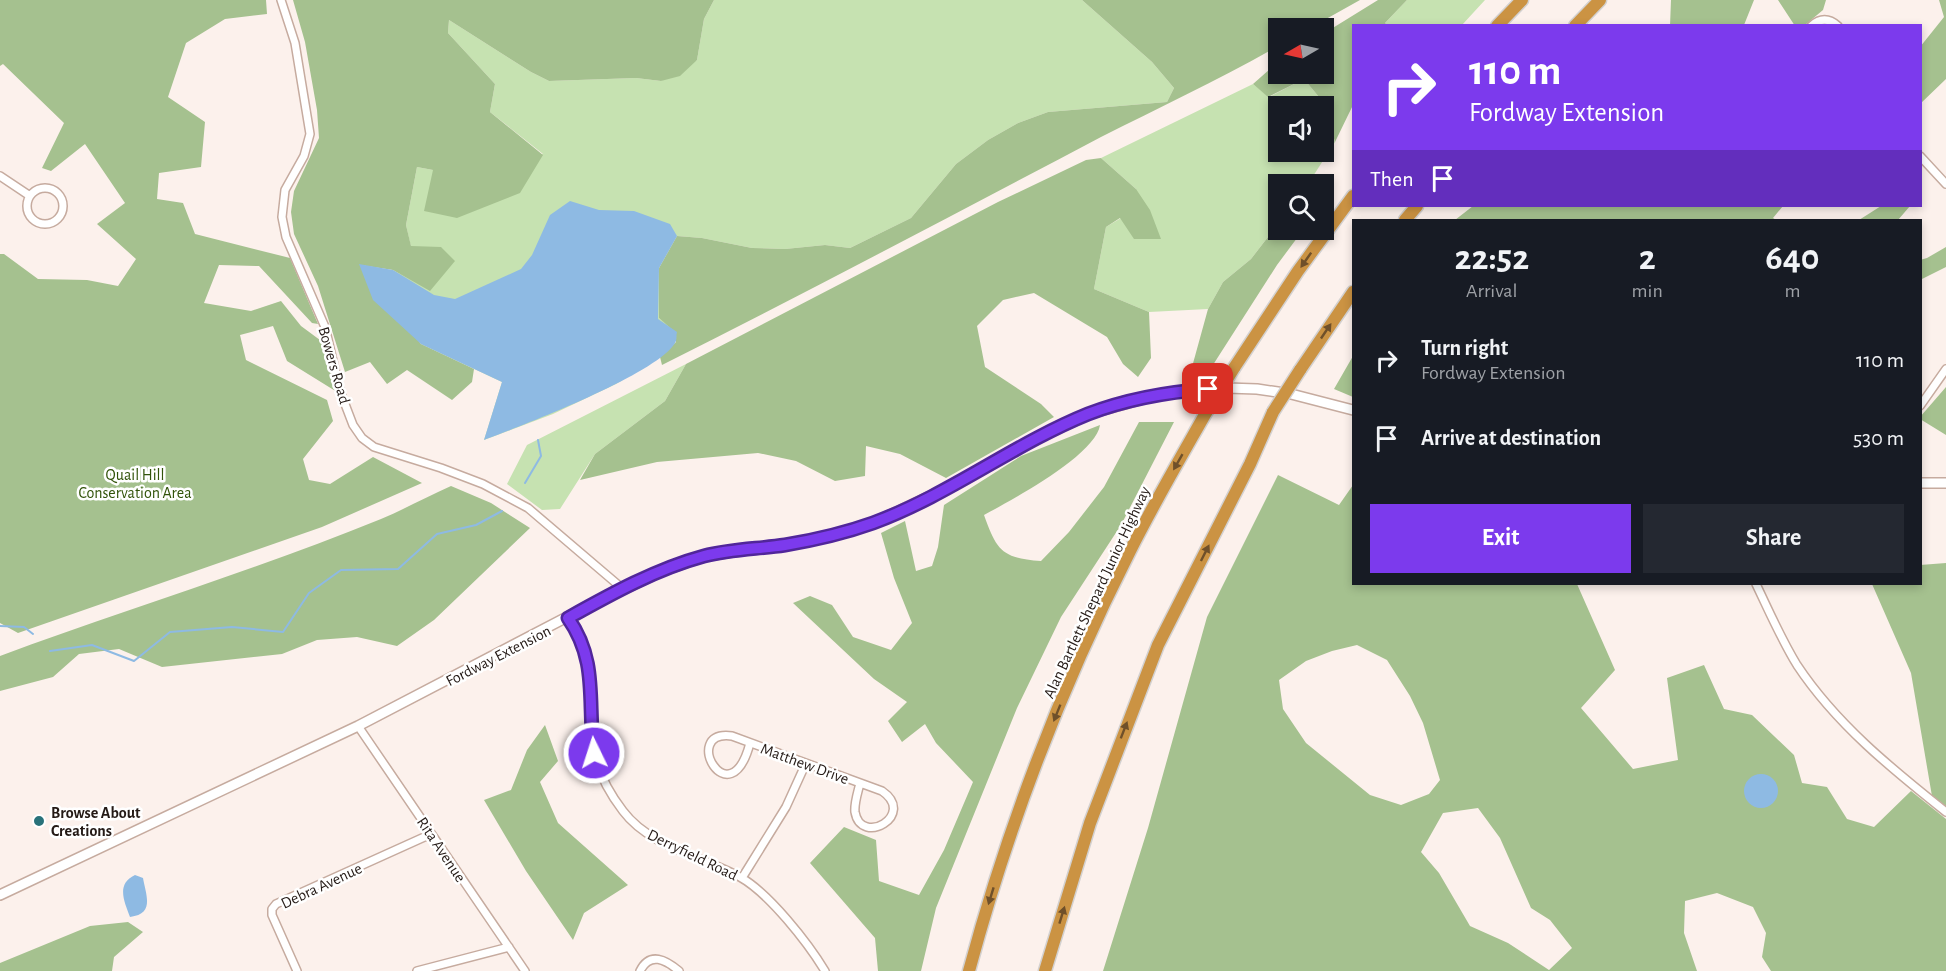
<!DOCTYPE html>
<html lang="en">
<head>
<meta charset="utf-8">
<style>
  body { margin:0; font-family:"Alegreya Sans",sans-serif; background:#242831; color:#f1f3f6; height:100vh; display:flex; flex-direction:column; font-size:22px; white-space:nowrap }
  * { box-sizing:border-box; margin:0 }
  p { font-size:20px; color:#9ea1a6 }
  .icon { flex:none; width:33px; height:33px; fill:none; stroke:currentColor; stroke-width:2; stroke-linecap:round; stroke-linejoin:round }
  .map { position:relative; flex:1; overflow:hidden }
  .sheet { position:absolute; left:1352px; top:219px; width:570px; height:366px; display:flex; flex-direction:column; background:#171b24; border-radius:0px; box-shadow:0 3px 9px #0003 }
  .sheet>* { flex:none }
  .banner { position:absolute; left:1352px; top:24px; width:570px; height:183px; border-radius:0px; box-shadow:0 3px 9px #0003; background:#7c3aed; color:#fff; overflow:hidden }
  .needle { width:39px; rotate:261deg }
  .buttons { position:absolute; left:1268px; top:18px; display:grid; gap:12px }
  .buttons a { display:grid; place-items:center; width:66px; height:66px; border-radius:0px; background:#171b24; box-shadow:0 3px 9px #0003; font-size:30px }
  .pin { position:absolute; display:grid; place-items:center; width:51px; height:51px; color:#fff; margin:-26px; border-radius:12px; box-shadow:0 3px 9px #0006 }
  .me { position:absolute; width:66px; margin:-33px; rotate:356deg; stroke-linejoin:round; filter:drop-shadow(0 0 4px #0008) }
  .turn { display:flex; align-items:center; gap:21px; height:126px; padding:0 18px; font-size:27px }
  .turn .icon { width:78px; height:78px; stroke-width:2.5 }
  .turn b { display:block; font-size:42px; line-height:51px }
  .then { display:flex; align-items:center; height:57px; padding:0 18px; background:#0003; gap:12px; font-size:22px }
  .eta { display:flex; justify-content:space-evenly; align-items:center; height:102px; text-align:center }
  .eta b { font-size:36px; font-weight:600; line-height:42px }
  .action { display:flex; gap:12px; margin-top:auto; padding:12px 18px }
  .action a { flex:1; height:69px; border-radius:0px; background:#7c3aed; color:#fff; font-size:24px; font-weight:600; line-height:69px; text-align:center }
  .action a+a { background:#242831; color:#f1f3f6 }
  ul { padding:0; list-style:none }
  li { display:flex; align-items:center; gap:18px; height:78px; padding:0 18px }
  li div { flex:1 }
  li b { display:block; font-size:22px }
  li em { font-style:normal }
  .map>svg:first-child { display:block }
</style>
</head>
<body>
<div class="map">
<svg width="1946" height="971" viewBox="0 0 1946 971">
  <rect width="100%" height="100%" fill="#fcf1ec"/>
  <!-- green -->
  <path fill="#c6e2b1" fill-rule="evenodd" d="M 714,0 L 1082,0 L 1152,62 L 1174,88 L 1167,102 L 1048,112 L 1018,123 L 988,140 L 956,164 L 911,218 L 850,248 L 825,245 L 785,249 L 752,248 L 702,238 L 677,236 L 659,268 L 659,318 L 677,332 L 660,357 L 616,384 L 553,414 L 484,440 L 502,382 L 421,344 L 393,270 L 430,290 L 441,247 L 411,247 L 406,225 L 417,167 L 433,170 L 543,154 L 490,112 L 495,84 L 448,33 L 449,20 L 531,72 L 549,81 L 636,78 L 661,81 L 697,60 L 704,19 Z
    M 1407,0 L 1485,0 L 1462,25 L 1387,26 L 1385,23 Z
    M 1304,79 L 1324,103 L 1335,142 L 1308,184 L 1278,184 L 1278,224 L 1251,259 L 1223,282 L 1208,309 L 1149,312 L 1094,289 L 1106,227 L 1121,218 L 1136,189 L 1101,158 L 1253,84 L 1269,97 ZM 1278,106 L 1323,106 L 1323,152 L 1278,152 Z
    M 686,364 L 665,401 L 595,454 L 560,509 L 542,510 L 507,484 L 527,445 Z"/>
  <!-- forest -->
  <path fill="#a5c18f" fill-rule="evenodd" d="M 0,0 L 266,0 L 267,14 L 225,19 L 186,43 L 168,97 L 205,122 L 201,167 L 159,173 L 157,199 L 183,203 L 195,234 L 290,258 L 318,324 L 312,323 L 259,266 L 219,265 L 204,303 L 251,311 L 281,301 L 301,326 L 324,343 L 337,392 L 287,361 L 273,326 L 240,335 L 246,360 L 327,400 L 333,421 L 303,459 L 309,480 L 330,484 L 373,457 L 422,483 L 322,527 L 18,633 L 0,623 L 0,254 L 4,254 L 38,279 L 87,280 L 118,286 L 136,259 L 97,224 L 125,203 L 85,144 L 51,171 L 42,168 L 64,123 L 3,64 L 0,66 Z
    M 293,0 L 714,0 L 704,19 L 697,60 L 680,76 L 661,81 L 636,78 L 549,81 L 531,72 L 449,20 L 448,33 L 495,84 L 490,112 L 543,155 L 520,193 L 457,218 L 424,211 L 433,170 L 417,167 L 406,225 L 411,246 L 441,247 L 455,261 L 430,291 L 393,270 L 360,265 L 421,344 L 474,369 L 472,382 L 452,400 L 407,370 L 387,384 L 370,362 L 345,372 L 318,286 L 294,234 L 291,212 L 294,191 L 319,138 L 317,110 L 305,42 Z
    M 1082,0 L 1360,0 L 1310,28 L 1278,28 L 1278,46 C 1220,79 1160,107 1101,137 C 955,214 809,291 662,365 L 660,357 L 676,342 L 676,333 L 659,318 L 659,268 L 677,236 L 702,238 L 752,248 L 785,249 L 825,245 L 850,248 L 911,218 L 956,164 L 988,140 L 1018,123 L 1048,112 L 1167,102 L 1174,88 L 1152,62 Z
    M 1378,0 L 1407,0 L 1385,23 L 1387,25 L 1353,26 L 1353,105 L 1335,142 L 1324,103 L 1304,79 L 1268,97 L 1253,84 L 1278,62 L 1278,74 L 1323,74 L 1323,34 Z
    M 1671,0 L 1754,0 L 1744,25 L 1670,26 Z
    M 1778,0 L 1826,0 L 1823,10 L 1805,25 L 1795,26 Z
    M 1939,0 L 1946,0 L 1946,79 L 1920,104 L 1920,47 L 1944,17 Z
    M 1101,158 L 1136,189 L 1150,210 L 1161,239 L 1134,239 L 1120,218 L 1106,227 L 1094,289 L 1149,312 L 1151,358 L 1138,377 L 1123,364 L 1107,337 L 1034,293 L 1003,300 L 977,326 L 985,367 L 1041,404 L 1054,417 L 946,478 L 900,454 L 866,446 L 865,476 L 835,481 L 796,461 L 758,453 L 657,462 L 580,480 L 595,454 L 665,401 L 686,364 L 998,202 L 1086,160 Z
    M 1473,206 L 1783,206 L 1773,218 L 1776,220 L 1455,220 Z
    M 1881,206 L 1910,206 L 1898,220 L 1859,220 Z
    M 1278,224 L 1278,230 L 1303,230 L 1277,265 L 1211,368 L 1192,367 L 1208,309 L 1223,282 L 1251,259 Z
    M 1946,247 L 1946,267 L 1920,280 L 1920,260 L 1927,258 Z
    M 1353,356 L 1353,397 L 1334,389 Z
    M 1946,387 L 1946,435 L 1920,419 L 1920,417 Z
    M 1139,422 L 1174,422 L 1121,525 L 1061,617 L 1017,708 L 936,908 L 921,971 L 878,971 L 875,938 L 810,863 L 844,827 L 876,840 L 879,881 L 919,895 L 944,850 L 973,782 L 936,743 L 925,724 L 902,742 L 888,721 L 907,702 L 874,679 L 793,603 L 810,596 L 832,605 L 853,637 L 891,650 L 912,623 L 894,578 L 881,533 L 905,521 L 916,571 L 932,566 L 938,547 L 944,505 L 1021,456 L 1100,425 C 1096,455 1010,501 984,515 C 997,551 1002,558 1041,561 L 1069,532 L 1104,487 Z
    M 1278,475 L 1339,505 L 1353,485 L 1353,584 L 1577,584 L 1615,670 L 1581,708 L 1633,769 L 1678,760 L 1667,678 L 1704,665 L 1724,709 L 1752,715 L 1794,755 L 1802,783 L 1827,787 L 1847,819 L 1874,827 L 1911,791 L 1946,819 L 1946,971 L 1771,971 L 1762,957 L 1766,933 L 1753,907 L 1717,893 L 1685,901 L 1684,933 L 1697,971 L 1103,971 L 1148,828 L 1207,617 ZM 1357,645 L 1387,660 L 1410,696 L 1423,723 L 1440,780 L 1429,794 L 1401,805 L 1370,795 L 1306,743 L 1283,709 L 1279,680 L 1306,661 L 1332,651 ZM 1478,808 L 1500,838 L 1531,908 L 1550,920 L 1572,948 L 1549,970 L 1508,943 L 1470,926 L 1439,873 L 1421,852 L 1443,813 Z
    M 451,486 L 491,503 L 530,528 L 434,620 L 397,646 L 357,637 L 317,640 L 282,654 L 162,667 L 119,649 L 79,654 L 53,677 L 0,691 L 0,656 C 126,609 256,570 381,519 C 405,509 428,496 451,486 Z
    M 1946,563 L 1946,812 L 1933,802 L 1911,673 L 1872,584 L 1920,584 L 1920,565 Z
    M 545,725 L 558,761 L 540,782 L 558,823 L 628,885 L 584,913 L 573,940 L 526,871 L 484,800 L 511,790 L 527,750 Z
    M 128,922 L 143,932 L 114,957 L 112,971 L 0,971 L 0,963 L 90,926 Z"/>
  <!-- water -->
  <path fill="#8ebae3" d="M 570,201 L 599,210 L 634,211 L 670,224 L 677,236 L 659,268 L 658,319 L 677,332 C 676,335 677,338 676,341 C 663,372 519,427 484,440 L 502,382 L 421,344 L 373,300 L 359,264 L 393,270 L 434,295 L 455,299 L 521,269 L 532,255 L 550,215 Z
    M1744 791a17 17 0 1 1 34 0a17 17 0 1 1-34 0Z
    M 135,875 L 143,878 C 146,895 155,914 130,917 C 124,901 116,884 135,875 Z"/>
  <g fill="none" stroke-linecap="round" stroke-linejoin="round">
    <!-- stream -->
    <path stroke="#8ebae3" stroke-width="2" d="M 525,483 L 541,456 L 538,440
      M 0,626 L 24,627 L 33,634
      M 50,651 L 92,645 L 134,661 L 170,632 L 232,627 L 283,632 L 309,593 L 341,570 L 398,569 L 437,534 L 476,525 L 502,511"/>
    <!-- minor casing -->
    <g stroke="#c6ab9f" stroke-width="10">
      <path id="minor" d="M 281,0 L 295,43 L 310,134 L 304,156 L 285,190 L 282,217 L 286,237 L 325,327 L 340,391 L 353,425 L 362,438 L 374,447 L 441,468 L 483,484 L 528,508 L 623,589
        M 1811,26 C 1820,18 1829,18 1838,26
        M 1920,156 L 1946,184
        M 0,176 L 30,196
        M27 206a18 18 0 1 1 36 0a18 18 0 1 1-36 0Z
        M 1920,406 L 1946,369
        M 1756,584 C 1769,611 1781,639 1797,665 C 1836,724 1892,769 1946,812
        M 568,618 C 603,669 583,702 595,754 C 599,775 610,794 623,811 C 650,847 702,856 740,877 C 769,893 808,943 825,971
        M 358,726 L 525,971
        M 750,743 C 730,820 679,729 732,736 L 882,791 C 917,815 861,847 855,812 C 854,803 858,792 860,783
        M 742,878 L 786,807 L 806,763
        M 297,971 L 272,915 L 272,909 L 276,904 L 431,834
        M 417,971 L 509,947
        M 640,971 C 650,951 666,960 679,971"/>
    </g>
    <!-- tertiary casing -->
    <g stroke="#c6ab9f" stroke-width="12">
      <path id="tertiary" d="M 1920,483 L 1946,483
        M 0,895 L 358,726 L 592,604 L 662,571 L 705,556 L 814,540 L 873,523 L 937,493 L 1044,435 L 1089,414 L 1157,395 L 1227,388 L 1257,389 L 1291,394 L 1353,410"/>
    </g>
    <!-- motorway casing -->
    <g stroke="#d3d1d0" stroke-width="15">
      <path id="motorway" d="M 1497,26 L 1522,0
        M 1575,26 L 1600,0
        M 1405,220 L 1417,206
        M 1234,368 L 1298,271 L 1353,196
        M 1300,370 L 1353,292
        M 969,971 C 1008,826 1062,685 1130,551 C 1154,503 1181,457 1207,411
        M 1045,971 L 1090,823 L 1158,645 L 1250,464 L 1273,412"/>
    </g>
    <!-- minor -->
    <use href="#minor" stroke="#fff" stroke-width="7"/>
    <!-- tertiary -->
    <use href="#tertiary" stroke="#fff" stroke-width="9"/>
    <!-- motorway -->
    <use href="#motorway" stroke="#cb9343" stroke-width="12"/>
    <!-- motorway-bridge casing -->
    <g stroke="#d3d1d0" stroke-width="15" stroke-linecap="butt">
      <path id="motorway-bridge" d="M 1207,411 L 1234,368
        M 1273,412 L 1300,370"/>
    </g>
    <!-- motorway-bridge -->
    <use href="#motorway-bridge" stroke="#cb9343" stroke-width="12"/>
  </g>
  <!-- one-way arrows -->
  <defs><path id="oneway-solid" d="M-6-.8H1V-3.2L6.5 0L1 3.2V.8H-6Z" transform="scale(1.5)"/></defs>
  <g fill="#6f502a">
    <use href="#oneway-solid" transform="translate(1306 260) rotate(125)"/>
    <use href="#oneway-solid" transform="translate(1326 331) rotate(-56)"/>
    <use href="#oneway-solid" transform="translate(1178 462) rotate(120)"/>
    <use href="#oneway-solid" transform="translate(1205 553) rotate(-63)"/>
    <use href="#oneway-solid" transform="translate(1057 713) rotate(112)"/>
    <use href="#oneway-solid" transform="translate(1124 730) rotate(-69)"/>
    <use href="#oneway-solid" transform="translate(991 896) rotate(107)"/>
    <use href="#oneway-solid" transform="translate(1062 915) rotate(-73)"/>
  </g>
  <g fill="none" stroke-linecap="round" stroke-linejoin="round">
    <!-- route casing -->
    <g stroke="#51269a" stroke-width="15">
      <path id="route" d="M 594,753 C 587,703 599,662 568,618 C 611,594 656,569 704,556 C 731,549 758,549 785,545 C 815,540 845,533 873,523 C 949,495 1014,444 1088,414 C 1127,399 1167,392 1208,389"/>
    </g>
    <!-- route -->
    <use href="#route" stroke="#7c3aed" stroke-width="10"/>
  </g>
  <!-- markers -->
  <circle fill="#29727a" stroke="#fff" stroke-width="2" cx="39" cy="821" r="6"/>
  <g text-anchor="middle" stroke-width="5" stroke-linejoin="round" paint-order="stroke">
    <!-- street labels -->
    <g font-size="16" fill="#241a16" stroke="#fff">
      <text transform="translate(335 365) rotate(74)" y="6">Bowers Road</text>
      <text transform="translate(1096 592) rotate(-65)" y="6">Alan Bartlett Shepard Junior Highway</text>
      <text transform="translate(498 655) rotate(-27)" y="6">Fordway Extension</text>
      <text transform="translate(805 763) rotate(20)" y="6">Matthew Drive</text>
      <text transform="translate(442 849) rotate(56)" y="6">Rita Avenue</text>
      <text transform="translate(693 854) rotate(26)" y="6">Derryfield Road</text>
      <text transform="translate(321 885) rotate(-25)" y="6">Debra Avenue</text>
    </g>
    <!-- park labels -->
    <g font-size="16" fill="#315309" stroke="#fff">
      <text x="135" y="480">Quail Hill<tspan x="135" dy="18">Conservation Area</tspan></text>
    </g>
    <!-- poi labels -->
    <g font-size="16" font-weight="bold" fill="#241a16" stroke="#fff" text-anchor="start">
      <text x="51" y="818">Browse About<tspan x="51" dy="18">Creations</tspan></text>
    </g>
  </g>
</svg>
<div class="buttons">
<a><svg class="needle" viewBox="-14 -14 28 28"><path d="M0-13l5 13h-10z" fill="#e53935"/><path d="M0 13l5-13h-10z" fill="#9ea1a6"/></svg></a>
<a><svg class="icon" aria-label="sound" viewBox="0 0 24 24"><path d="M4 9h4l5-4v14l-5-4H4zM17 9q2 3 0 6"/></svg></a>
<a><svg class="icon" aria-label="search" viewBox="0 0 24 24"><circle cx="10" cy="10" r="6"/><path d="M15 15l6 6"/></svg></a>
</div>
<div class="pin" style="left:1208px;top:389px;background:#d93025"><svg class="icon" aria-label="arrive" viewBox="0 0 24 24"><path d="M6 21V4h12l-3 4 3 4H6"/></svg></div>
<svg class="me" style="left:594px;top:753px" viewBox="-20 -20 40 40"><circle r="17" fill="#7c3aed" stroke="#fff" stroke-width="3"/><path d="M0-11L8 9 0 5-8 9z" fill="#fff"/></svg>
<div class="banner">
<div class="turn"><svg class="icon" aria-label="right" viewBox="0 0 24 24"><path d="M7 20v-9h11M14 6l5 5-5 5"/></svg><div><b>110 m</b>Fordway Extension</div></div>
<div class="then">Then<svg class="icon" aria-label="arrive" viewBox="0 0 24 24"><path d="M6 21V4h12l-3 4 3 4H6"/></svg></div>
</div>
<section class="sheet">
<div class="eta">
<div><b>22:52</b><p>Arrival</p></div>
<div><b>2</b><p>min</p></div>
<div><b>640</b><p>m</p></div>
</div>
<ul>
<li><svg class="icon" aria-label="right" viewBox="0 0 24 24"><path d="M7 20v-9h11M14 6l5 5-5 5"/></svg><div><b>Turn right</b><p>Fordway Extension</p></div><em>110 m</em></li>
<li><svg class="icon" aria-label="arrive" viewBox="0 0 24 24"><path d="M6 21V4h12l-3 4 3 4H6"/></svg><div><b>Arrive at destination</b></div><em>530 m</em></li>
</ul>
<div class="action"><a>Exit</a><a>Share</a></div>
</section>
</div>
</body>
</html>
